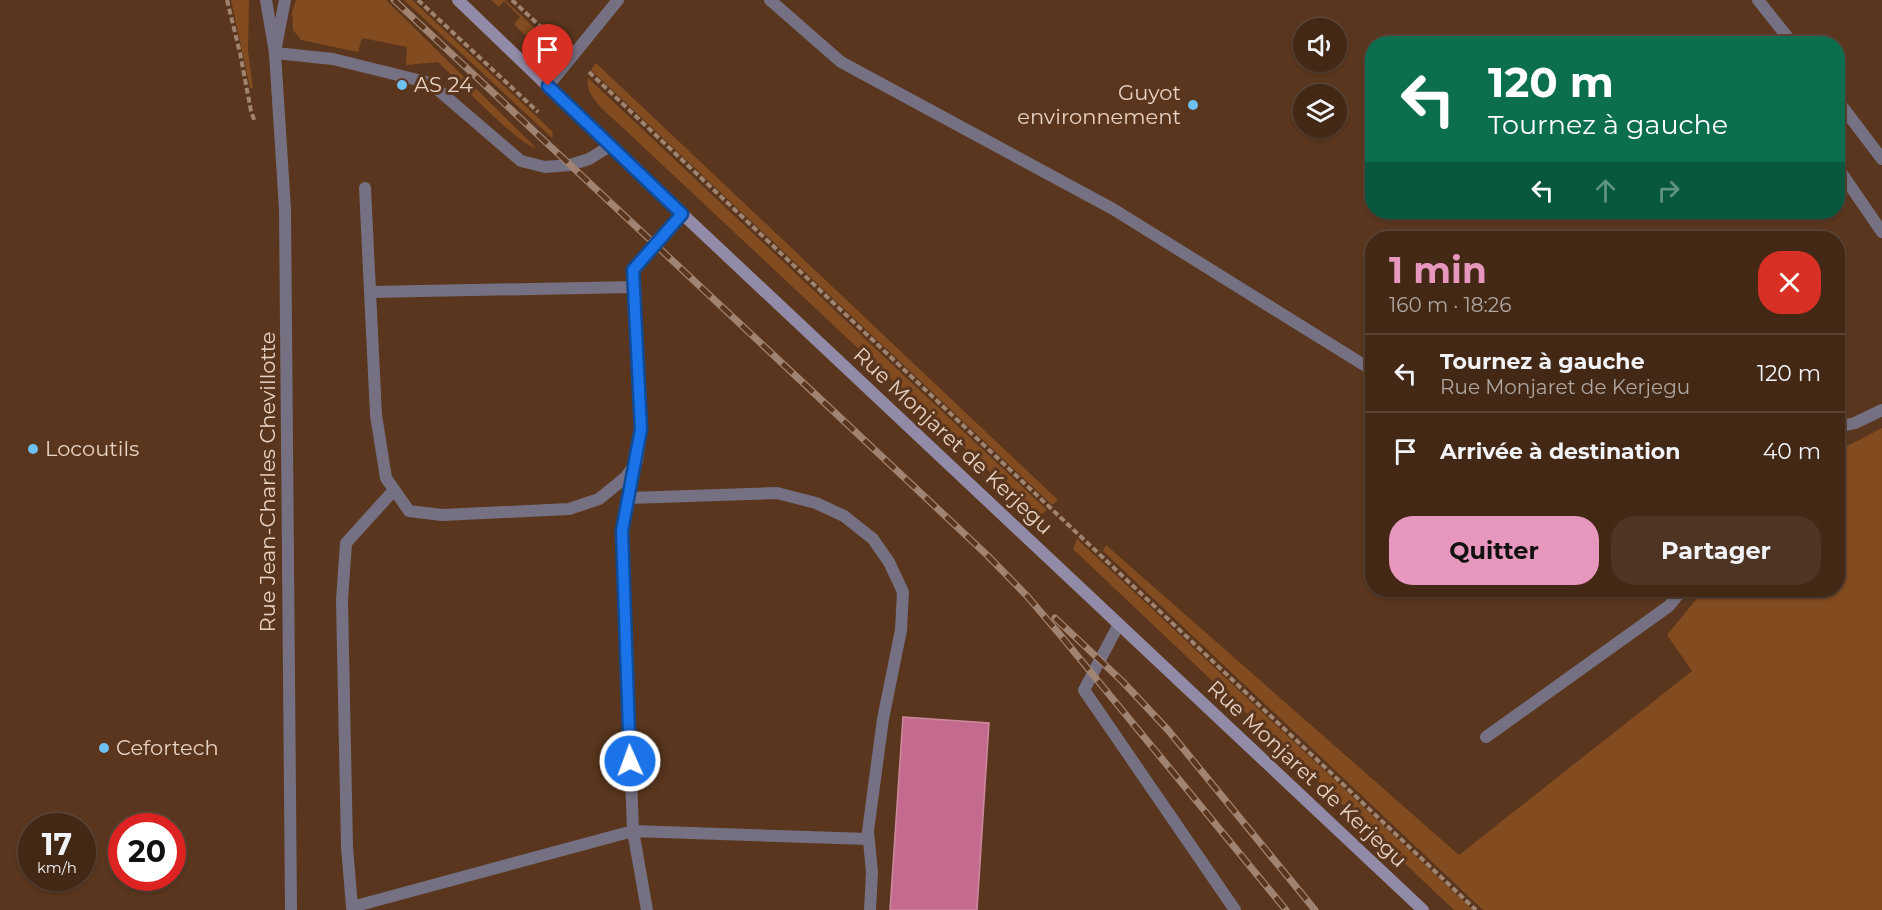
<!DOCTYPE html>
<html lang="fr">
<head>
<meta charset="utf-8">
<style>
  body { margin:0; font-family:Montserrat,sans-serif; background:#4d3423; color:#f1f3f6; height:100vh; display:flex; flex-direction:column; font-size:22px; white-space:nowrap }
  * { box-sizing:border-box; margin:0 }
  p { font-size:20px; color:#afa6a1 }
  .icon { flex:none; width:33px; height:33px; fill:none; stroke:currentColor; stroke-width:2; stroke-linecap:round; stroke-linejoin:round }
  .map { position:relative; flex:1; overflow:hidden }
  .panel { position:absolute; left:1365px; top:231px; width:480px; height:366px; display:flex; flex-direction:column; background:#432816; border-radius:24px; box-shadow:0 2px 4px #0004,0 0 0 2px #5b4435 }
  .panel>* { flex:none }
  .guide { position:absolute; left:1365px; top:36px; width:480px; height:183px; border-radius:24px; box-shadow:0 2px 4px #0004,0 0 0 2px #5b4435; background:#0b6e4f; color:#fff; overflow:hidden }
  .buttons { position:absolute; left:1293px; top:18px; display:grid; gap:12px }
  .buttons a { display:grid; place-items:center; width:54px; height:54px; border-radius:50%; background:#432816; box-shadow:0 2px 4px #0004,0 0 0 2px #5b4435; font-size:30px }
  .speed { position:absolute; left:18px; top:813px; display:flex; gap:12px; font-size:30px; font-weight:700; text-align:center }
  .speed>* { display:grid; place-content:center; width:78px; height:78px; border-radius:50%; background:#432816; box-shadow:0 2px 4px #0004,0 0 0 2px #5b4435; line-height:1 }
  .speed small { font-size:15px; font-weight:400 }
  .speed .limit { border:9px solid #d22; background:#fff; color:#111 }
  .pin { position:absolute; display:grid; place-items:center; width:51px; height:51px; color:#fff; margin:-62px -26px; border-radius:50% 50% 50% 0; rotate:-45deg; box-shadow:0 0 6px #0007 }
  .pin .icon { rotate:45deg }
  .me { position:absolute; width:66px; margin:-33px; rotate:358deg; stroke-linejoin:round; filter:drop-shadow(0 0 4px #0008) }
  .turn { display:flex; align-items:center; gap:21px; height:126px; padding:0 24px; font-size:27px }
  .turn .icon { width:78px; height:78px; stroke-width:2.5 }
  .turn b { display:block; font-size:42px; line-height:51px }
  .lanes { display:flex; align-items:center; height:57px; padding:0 24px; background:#0003; justify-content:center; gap:30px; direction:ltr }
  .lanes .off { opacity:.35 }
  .round { display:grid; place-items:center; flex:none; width:63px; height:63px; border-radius:24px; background:#4d3423 }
  .head { display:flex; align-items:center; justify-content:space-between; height:102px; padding:0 24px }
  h1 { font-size:36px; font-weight:700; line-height:45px; color:#e797bd }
  .cta { display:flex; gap:12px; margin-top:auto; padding:12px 24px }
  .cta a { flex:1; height:69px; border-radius:24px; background:#e797bd; color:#111; font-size:24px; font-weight:700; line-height:69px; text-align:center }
  .cta a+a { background:#4d3423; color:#f1f3f6 }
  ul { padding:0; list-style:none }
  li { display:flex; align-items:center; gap:18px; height:78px; padding:0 24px; border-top:2px solid #5b4435 }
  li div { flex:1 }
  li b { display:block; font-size:22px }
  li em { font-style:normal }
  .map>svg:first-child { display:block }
</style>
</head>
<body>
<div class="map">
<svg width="1882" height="910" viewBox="0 0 1882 910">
  <rect width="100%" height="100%" fill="#59361d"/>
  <!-- green -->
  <path fill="#834b20" d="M 231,0 L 249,0 L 248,51 L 253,88 L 250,88 Z
    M 296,0 L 386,0 L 536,148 C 521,147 454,77 438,62 L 406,65 L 407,47 L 362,38 L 358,52 L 301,40 L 293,30 L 292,12 Z
    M 404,0 L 412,0 L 553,132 L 552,138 Z
    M 491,0 L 505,0 L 545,38 C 529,40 525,36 514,24 L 520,17 L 504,1 L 499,7 Z
    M 596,63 L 1058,500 L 1052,505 L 591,70 Z
    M 588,78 L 1047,510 L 1038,517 L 622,127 C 610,115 584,97 588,78 Z
    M 1882,428 L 1882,910 L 1483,910 L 1103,551 L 1106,545 L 1459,855 L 1692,671 L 1667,635 L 1704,590 L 1838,590 L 1838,447 L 1849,445 Z
    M 1077,539 L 1116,575 L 1473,910 L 1454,910 L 1073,549 Z"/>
  <!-- water -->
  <path fill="#c46a8e" stroke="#cf899e" stroke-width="1.5" d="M 903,717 L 989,723 L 977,910 L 890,910 Z"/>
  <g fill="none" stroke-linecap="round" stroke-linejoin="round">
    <!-- path -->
    <path stroke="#a08470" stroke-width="4" stroke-dasharray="6 3" stroke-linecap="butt" d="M 227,0 L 240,53 L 251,111 L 255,122
      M 418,0 L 538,112
      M 512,0 L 557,42
      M 589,72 L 1476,910"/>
    <!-- lane -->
    <path stroke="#757183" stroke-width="12" d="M 770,0 L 841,62 L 1113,209 L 1372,370
      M 1758,0 L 1793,44
      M 275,53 L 333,59 L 430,83 L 521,161 L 545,167 L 570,165 L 589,159 L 610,146
      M 548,86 L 618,0
      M 1838,101 L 1882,159
      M 1838,168 L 1882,232
      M 365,188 L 376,415 L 386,478 L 409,511 L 442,515 L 569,509 L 599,499 L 626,477 L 637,461 L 641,429 L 633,270 L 683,214
      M 370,292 L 634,287
      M 1838,427 L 1855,423 L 1882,410
      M 635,468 L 622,531 L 633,831 L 647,910
      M 629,498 L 777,493 L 816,503 L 844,516 L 873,539 L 889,562 L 903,592 L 901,630 L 883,719 L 868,831 L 872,872 L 870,910
      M 1119,624 L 1084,690 L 1235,910
      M 1486,737 L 1669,606 L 1682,590
      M 352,907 L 347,847 L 342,600 L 346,543 L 394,490
      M 353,910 L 352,907 L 633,831 L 868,839"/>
    <!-- street -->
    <path stroke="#757183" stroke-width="12" d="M 266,0 L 275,53 L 285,209 L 291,910
      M 276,46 L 285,0"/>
    <!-- secondary -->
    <path stroke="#928ba8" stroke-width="12" d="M 458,0 L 610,146 L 1423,910"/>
    <!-- rail casing -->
    <g stroke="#a08370" stroke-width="7">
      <path id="rail" d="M 394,0 L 987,555 L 1027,596 L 1062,637 L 1286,910
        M 1055,618 L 1122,681 L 1168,730 L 1315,910"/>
    </g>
    <!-- rail -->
    <use href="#rail" stroke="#59361d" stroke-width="4.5" stroke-dasharray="14" stroke-linecap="butt"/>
  </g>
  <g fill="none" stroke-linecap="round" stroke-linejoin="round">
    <!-- route casing -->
    <g stroke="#114b97" stroke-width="15">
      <path id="route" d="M 548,86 L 682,214 L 633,270 L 641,429 L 622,531 L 630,761"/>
    </g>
    <!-- route -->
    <use href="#route" stroke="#1a73e8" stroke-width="10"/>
  </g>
  <!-- markers -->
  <g fill="#6dc2f3" stroke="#59361d" stroke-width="2">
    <circle cx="402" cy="85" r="6"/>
    <circle cx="1193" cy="105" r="6"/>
    <circle cx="33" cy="449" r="6"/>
    <circle cx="104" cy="748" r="6"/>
  </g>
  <g text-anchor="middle" stroke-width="6" stroke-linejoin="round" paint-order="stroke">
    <!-- poi labels -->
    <g font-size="21" fill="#e8d2c4" stroke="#59361d" text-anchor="start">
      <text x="414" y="92">AS 24</text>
      <text x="1181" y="100" text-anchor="end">Guyot<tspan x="1181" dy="24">environnement</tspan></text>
      <text x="45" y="456">Locoutils</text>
      <text x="116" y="755">Cefortech</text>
    </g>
    <!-- street labels -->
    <g font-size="21" fill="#e8d2c4" stroke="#59361d">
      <text transform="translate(953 441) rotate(43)" y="7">Rue Monjaret de Kerjegu</text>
      <text transform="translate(268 482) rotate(-90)" y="7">Rue Jean-Charles Chevillotte</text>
      <text transform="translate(1307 774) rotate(43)" y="7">Rue Monjaret de Kerjegu</text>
    </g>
  </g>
</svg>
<div class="buttons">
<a><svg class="icon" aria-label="sound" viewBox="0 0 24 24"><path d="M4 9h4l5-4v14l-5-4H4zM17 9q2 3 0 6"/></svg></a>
<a><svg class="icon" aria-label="layers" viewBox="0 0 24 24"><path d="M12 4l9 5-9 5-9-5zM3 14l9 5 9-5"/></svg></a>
</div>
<div class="speed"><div>17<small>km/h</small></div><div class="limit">20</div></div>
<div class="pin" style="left:548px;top:86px;background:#d93025"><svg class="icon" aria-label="arrive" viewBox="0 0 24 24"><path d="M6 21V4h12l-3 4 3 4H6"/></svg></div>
<svg class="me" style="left:630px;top:761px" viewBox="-20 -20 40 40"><circle r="17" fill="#1a73e8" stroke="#fff" stroke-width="3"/><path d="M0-11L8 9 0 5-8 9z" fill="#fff"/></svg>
<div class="guide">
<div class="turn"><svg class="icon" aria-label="left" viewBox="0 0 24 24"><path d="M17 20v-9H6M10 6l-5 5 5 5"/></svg><div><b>120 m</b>Tournez à gauche</div></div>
<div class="lanes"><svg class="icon" aria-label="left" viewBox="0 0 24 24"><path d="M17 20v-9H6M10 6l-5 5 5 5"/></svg><svg class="icon off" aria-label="ahead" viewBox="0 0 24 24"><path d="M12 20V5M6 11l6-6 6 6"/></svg><svg class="icon off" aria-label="right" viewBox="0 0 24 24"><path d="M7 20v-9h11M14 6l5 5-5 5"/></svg></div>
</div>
<section class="panel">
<div class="head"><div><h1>1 min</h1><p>160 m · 18:26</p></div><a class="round" style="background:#d93025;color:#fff"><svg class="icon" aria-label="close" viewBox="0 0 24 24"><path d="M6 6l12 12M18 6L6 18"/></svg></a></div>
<ul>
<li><svg class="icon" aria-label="left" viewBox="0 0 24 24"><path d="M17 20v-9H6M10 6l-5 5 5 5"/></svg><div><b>Tournez à gauche</b><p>Rue Monjaret de Kerjegu</p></div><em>120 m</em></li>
<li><svg class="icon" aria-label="arrive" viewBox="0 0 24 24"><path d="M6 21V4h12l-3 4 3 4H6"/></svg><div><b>Arrivée à destination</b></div><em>40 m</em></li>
</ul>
<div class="cta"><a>Quitter</a><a>Partager</a></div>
</section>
</div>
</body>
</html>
